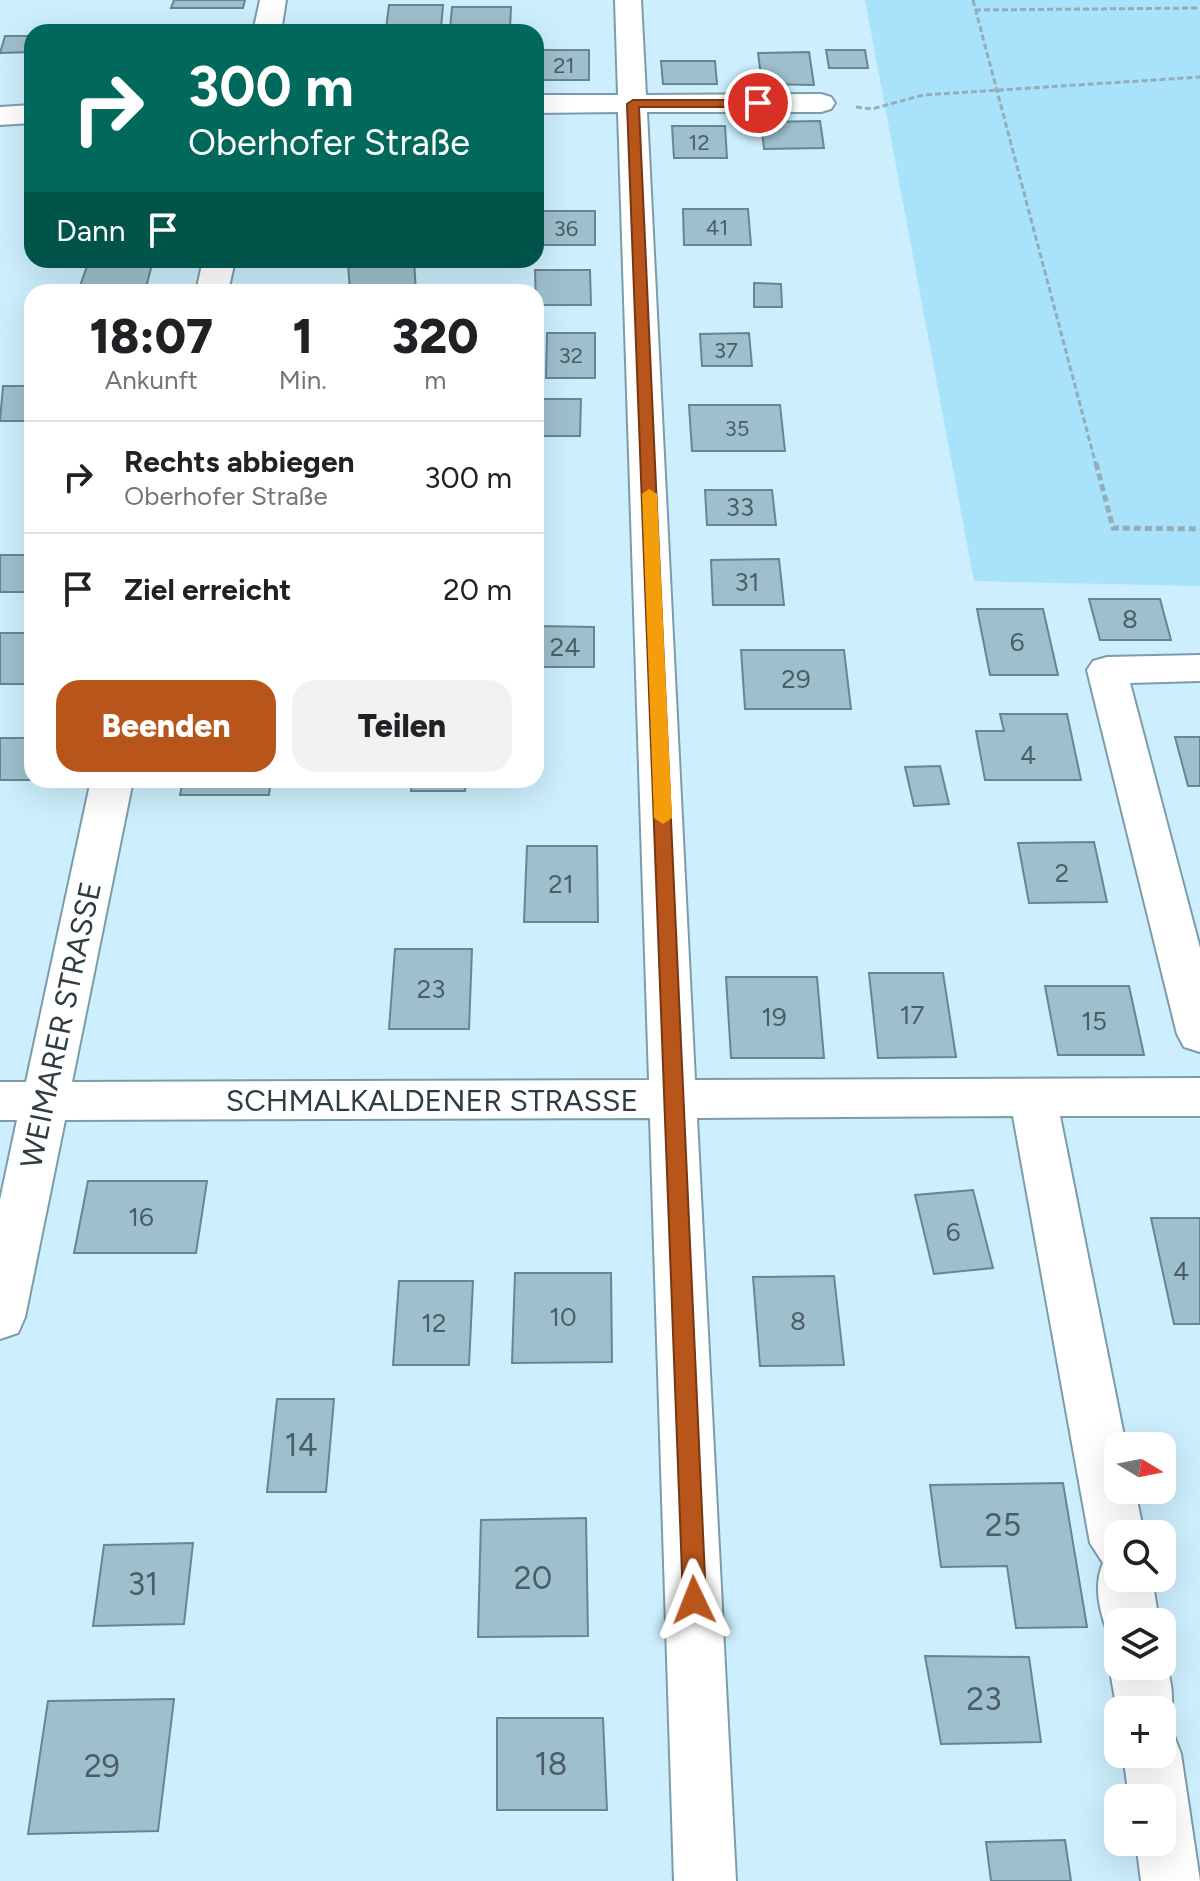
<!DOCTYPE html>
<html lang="de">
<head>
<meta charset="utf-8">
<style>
  body { margin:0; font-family:Figtree,sans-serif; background:#f2f2f2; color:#202124; height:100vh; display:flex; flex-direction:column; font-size:30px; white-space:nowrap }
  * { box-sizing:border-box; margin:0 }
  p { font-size:26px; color:#757577 }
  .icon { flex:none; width:44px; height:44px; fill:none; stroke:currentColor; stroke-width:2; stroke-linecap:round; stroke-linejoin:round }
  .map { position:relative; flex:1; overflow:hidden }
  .panel { position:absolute; left:24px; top:284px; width:520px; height:504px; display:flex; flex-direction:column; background:#fff; border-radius:24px; box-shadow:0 8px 32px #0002 }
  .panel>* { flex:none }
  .top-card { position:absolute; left:24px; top:24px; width:520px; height:244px; border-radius:24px; box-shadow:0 8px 32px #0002; background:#00695c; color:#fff; overflow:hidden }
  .needle { width:52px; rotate:100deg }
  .fabs { position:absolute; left:1104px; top:1432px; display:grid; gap:16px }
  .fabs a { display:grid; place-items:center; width:72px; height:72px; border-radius:16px; background:#fff; box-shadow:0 8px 32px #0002; font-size:40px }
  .pin { position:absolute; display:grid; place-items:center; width:68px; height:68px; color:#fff; margin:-34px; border:4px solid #fff; border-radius:50%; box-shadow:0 2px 8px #0007 }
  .me { position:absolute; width:88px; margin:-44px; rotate:358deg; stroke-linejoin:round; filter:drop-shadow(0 0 6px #0008) }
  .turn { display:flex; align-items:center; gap:28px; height:168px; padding:0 32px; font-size:36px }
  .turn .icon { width:104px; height:104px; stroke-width:2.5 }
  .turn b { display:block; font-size:56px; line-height:68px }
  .then { display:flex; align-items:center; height:76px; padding:0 32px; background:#0003; gap:16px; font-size:30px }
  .eta { display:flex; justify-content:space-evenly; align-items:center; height:136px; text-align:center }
  .eta b { font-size:48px; font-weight:800; line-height:56px }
  .action { display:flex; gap:16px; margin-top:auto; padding:16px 32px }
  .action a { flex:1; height:92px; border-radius:24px; background:#b7551b; color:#fff; font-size:32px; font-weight:800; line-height:92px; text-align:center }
  .action a+a { background:#f2f2f2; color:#202124 }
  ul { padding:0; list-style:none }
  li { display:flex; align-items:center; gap:24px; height:112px; padding:0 32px; border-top:2px solid #e0e0e0 }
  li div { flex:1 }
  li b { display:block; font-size:30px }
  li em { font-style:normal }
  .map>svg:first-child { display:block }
</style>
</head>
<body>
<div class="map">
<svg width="1200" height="1881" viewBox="0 0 1200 1881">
  <rect width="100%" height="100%" fill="#cceefd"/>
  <!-- green -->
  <path fill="#a8e2fb" d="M 865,0 L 1200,0 L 1200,586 L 974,581 Z"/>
  <!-- building -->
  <path fill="#9ebfcd" stroke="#668693" stroke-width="2" d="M 174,0 L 245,0 L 243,8 L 171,8 Z
    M 389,5 L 443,5 L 441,29 L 386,29 Z
    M 452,7 L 511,7 L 510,29 L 450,29 Z
    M 298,25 L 356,25 L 355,32 L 296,32 Z
    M 5,36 L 32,36 L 32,52 L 0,53 Z
    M 540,50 L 589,50 L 589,80 L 539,80 Z
    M 826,50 L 865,50 L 868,68 L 829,68 Z
    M 809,52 L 814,85 L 762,84 L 758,53 Z
    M 661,61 L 715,61 L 717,84 L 663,84 Z
    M 820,121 L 824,148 L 764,149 L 761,122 Z
    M 672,126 L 725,126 L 727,158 L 674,158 Z
    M 683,209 L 748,209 L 751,245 L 684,245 Z
    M 536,211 L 595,211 L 595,245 L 536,245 Z
    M 104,260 L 153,260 L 145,292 L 78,292 L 87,266 L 103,266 Z
    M 414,260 L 416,292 L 350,292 L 348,263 Z
    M 535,270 L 590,270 L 591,305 L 536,305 Z
    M 754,283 L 781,284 L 782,307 L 754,307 Z
    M 547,333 L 595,333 L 595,378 L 546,378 Z
    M 749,333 L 752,366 L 702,366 L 700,334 Z
    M 3,386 L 32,386 L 32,421 L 0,421 Z
    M 536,399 L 581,399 L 580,436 L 536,436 Z
    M 689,405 L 780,405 L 785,451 L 692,451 Z
    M 705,490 L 772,490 L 776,525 L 707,525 Z
    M 0,555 L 32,555 L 32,592 L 0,592 Z
    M 779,559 L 784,605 L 713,605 L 711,560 Z
    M 1089,599 L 1160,599 L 1171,640 L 1100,640 Z
    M 977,609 L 1043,609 L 1058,675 L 990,675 Z
    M 536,626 L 594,627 L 594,667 L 536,667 Z
    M 0,633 L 32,633 L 31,684 L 0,684 Z
    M 741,650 L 844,650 L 851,709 L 745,709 Z
    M 1000,714 L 1067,714 L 1081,780 L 985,780 L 976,731 L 1004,731 Z
    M 1175,737 L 1200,737 L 1200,786 L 1188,786 Z
    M 0,738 L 32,738 L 31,780 L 0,780 Z
    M 940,766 L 949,804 L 914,806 L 905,767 Z
    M 183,780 L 271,780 L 269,795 L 180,795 Z
    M 412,780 L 466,780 L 465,791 L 411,791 Z
    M 1094,842 L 1107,902 L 1029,903 L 1018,843 Z
    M 527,846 L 597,846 L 598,922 L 524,922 Z
    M 395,949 L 472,949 L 469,1029 L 389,1029 Z
    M 869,973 L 943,973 L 956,1057 L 878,1058 Z
    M 726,977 L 817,977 L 824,1058 L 731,1058 Z
    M 1045,986 L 1129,986 L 1144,1055 L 1058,1055 Z
    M 88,1181 L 207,1181 L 196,1253 L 74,1253 Z
    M 973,1190 L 993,1268 L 934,1274 L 915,1195 Z
    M 1151,1218 L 1200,1218 L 1200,1324 L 1174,1324 Z
    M 515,1273 L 611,1273 L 612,1362 L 512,1363 Z
    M 834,1276 L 844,1365 L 760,1366 L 753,1277 Z
    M 399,1281 L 473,1281 L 469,1365 L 393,1365 Z
    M 277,1399 L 334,1399 L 326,1492 L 267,1492 Z
    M 1063,1483 L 1087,1627 L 1016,1628 L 1007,1566 L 941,1567 L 930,1485 Z
    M 586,1518 L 588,1636 L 478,1637 L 481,1520 Z
    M 193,1543 L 184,1624 L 93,1626 L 104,1545 Z
    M 925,1656 L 1029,1657 L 1041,1742 L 941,1744 Z
    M 174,1699 L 158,1831 L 28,1834 L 48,1701 Z
    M 497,1718 L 603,1718 L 607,1810 L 497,1810 Z
    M 1065,1840 L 1071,1881 L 991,1881 L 986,1842 Z"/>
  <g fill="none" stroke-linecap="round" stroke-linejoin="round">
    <!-- street casing -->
    <g stroke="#7c9ca9" stroke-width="4">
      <path id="street" d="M 260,0 L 286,0 L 281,32 L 253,32 Z
        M 615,0 L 641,0 L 646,95 L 821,94 L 831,97 L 835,103 L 831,109 L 821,112 L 647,112 L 695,1080 L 1200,1078 L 1200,1116 L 1060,1116 L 1126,1446 L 1118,1446 L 1118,1490 L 1135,1490 L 1144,1534 L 1118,1534 L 1118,1578 L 1152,1578 L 1159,1622 L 1118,1622 L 1118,1644 L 1111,1641 C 1101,1617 1092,1588 1103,1563 L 1090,1543 L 1013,1116 L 697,1118 L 736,1881 L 674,1881 L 650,1118 L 65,1120 L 25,1317 L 18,1333 L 0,1339 L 0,1200 L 17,1120 L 0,1120 L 0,1082 L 26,1082 L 91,780 L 133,780 L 72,1082 L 649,1080 L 618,112 L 536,113 L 536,95 L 618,95 Z
        M 32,105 L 32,123 L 0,125 L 0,107 Z
        M 203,260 L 235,260 L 228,292 L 196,292 Z
        M 1200,655 L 1200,681 L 1130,683 L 1200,948 L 1200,1052 L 1184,1047 L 1177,1034 L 1087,670 L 1093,661 L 1107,657 Z
        M 1118,1646 L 1118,1666 L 1162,1666 L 1162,1655 C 1173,1680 1176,1706 1166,1730 L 1173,1733 L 1181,1754 L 1200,1881 L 1141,1881 L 1136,1842 L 1162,1842 L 1162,1798 L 1129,1798 L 1123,1754 L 1162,1754 L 1162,1710 L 1118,1710 L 1118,1715 L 1109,1666 Z"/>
    </g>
    <!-- path-far1 -->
    <path stroke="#93aeb9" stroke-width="3" stroke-dasharray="6 3" stroke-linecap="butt" d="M 973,0 L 1096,465
      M 975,10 L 1200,8
      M 856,107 L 872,109 L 923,95 L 1200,77"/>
    <!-- path -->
    <path stroke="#93aeb9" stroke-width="5" stroke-dasharray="7 4" stroke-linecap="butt" d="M 1096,463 L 1113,528 L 1200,529"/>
    <!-- street -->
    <use href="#street" fill="#fff" fill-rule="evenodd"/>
  </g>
  <!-- route -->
  <path fill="#b7551b" stroke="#773712" stroke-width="2" d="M 633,100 L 758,100 L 764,103 L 758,107 L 639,107 L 706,1600 L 702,1608 L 694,1612 L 686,1608 L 683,1600 L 627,104 Z"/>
  <!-- slow -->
  <path fill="#f59e0b" d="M 649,489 L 657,494 L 672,818 L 663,824 L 654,818 L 642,494 Z"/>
  <g text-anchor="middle" stroke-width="6" stroke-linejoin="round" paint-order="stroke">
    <!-- far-number labels -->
    <g font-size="22" fill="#4b5e66">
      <text x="564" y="73">21</text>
      <text x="699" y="150">12</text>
      <text x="717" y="235">41</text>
      <text x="566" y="236">36</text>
      <text x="726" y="358">37</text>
      <text x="571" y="363">32</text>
      <text x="737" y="436">35</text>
    </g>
    <!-- number labels -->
    <g font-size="26" fill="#4b5e66">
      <text x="740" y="516">33</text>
      <text x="747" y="591">31</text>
      <text x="1130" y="628">8</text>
      <text x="1017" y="651">6</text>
      <text x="565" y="656">24</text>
      <text x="796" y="688">29</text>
      <text x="1028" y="764">4</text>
      <text x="1062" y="882">2</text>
      <text x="561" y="893">21</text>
      <text x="431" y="998">23</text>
      <text x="912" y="1024">17</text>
      <text x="774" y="1026">19</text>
      <text x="1094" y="1030">15</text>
      <text x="141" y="1226">16</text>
      <text x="953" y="1241">6</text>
      <text x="1181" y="1280">4</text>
      <text x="563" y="1326">10</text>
      <text x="798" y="1330">8</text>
      <text x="434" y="1332">12</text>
    </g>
    <!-- street labels -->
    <g font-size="30" fill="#2f3d43" stroke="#fff">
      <text transform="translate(61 1025) rotate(-78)" y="10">WEIMARER STRASSE</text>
      <text x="432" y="1111">SCHMALKALDENER STRASSE</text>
    </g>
    <!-- near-number labels -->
    <g font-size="32" fill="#4b5e66">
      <text x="301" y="1456">14</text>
      <text x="1003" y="1536">25</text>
      <text x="533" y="1589">20</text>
      <text x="143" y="1595">31</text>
      <text x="984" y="1710">23</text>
      <text x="551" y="1775">18</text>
      <text x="102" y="1777">29</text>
    </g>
  </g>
</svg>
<div class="fabs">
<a><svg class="needle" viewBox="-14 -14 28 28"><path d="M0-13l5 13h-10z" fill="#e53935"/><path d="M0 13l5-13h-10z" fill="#757577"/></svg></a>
<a><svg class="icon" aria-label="search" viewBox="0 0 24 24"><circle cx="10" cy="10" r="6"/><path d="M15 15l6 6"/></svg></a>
<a><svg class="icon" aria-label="layers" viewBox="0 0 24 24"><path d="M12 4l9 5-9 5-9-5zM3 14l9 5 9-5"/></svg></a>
<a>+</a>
<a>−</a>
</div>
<div class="pin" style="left:758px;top:103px;background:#d93025"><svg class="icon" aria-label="arrive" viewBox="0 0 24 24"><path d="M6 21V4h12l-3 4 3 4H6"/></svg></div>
<svg class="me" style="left:694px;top:1600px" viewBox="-20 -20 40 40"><path d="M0-17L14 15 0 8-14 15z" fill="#b7551b" stroke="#fff" stroke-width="4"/></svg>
<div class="top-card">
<div class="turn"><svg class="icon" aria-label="right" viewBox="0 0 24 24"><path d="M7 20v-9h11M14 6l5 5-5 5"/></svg><div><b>300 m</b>Oberhofer Straße</div></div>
<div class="then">Dann<svg class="icon" aria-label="arrive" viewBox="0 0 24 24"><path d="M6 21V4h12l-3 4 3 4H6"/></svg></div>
</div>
<section class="panel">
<div class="eta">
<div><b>18:07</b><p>Ankunft</p></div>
<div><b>1</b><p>Min.</p></div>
<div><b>320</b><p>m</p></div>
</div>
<ul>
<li><svg class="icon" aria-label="right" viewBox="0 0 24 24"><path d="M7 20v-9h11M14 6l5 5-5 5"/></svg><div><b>Rechts abbiegen</b><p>Oberhofer Straße</p></div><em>300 m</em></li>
<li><svg class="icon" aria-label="arrive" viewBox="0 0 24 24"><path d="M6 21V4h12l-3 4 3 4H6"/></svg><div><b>Ziel erreicht</b></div><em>20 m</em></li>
</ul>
<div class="action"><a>Beenden</a><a>Teilen</a></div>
</section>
</div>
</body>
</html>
